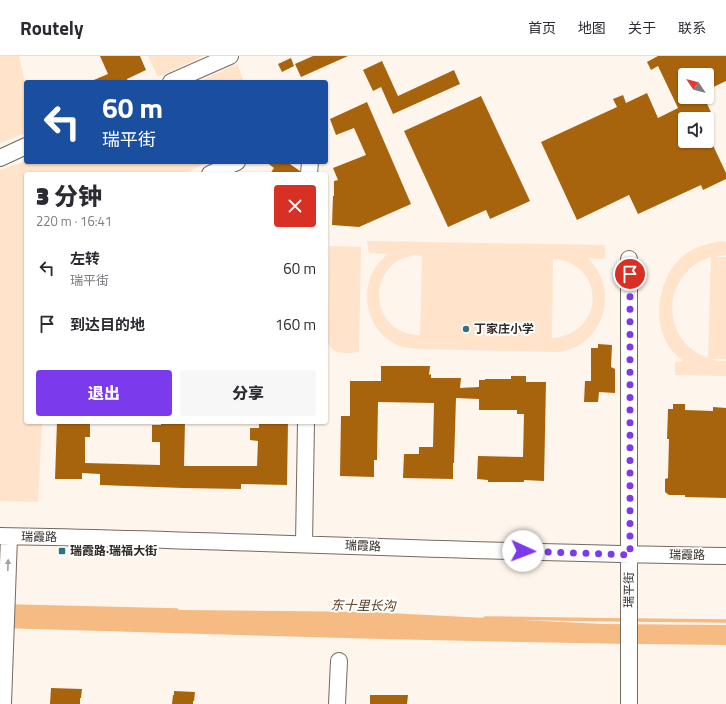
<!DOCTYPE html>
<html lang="zh">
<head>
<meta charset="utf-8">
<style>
  body { margin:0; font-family:"Titillium Web","Noto Sans SC",sans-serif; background:#f7f7f7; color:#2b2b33; height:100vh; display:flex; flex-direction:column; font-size:15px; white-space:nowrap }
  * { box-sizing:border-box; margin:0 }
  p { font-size:13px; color:#7c7c81 }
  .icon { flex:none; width:22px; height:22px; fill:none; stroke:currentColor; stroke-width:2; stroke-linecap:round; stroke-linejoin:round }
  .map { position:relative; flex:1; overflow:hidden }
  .drawer { position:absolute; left:24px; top:116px; width:304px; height:252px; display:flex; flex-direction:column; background:#fff; border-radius:4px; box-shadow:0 1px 3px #0004 }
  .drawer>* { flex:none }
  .hud { position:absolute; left:24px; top:24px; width:304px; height:84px; border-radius:4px; box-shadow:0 1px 3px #0004; background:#1a4fa0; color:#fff; overflow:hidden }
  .needle { width:26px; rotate:305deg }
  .buttons { position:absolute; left:678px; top:12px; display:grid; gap:8px }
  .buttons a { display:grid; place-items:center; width:36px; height:36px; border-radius:4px; background:#fff; box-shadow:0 1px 3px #0004; font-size:20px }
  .pin { position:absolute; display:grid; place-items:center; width:34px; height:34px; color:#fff; margin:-17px; border:2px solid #fff; border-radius:50%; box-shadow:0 1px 4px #0007 }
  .me { position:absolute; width:44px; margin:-22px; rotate:92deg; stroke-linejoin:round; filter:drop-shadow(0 0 3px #0008) }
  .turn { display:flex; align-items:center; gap:14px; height:84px; padding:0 12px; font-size:18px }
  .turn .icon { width:52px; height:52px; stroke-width:2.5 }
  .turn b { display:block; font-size:28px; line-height:34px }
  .round { display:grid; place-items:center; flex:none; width:42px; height:42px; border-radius:4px; background:#f7f7f7 }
  .summary { display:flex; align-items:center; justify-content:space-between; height:68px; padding:0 12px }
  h1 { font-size:24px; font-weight:800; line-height:30px }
  .button { display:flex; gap:8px; margin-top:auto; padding:8px 12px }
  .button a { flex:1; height:46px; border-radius:4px; background:#7c3aed; color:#fff; font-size:16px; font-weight:800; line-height:46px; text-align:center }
  .button a+a { background:#f7f7f7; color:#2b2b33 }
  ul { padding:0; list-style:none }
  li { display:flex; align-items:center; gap:12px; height:56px; padding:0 12px }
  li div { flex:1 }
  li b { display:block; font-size:15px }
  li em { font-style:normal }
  header { display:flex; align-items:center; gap:24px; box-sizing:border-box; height:56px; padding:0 20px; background:#fff; border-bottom:1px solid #e1e1e2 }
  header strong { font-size:19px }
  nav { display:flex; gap:22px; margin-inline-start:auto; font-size:14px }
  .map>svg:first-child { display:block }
</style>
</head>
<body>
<header>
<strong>Routely</strong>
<nav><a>首页</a><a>地图</a><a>关于</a><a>联系</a></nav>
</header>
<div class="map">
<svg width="726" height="648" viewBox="0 0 726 648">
  <rect width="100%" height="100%" fill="#fef5ed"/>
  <!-- green -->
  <path fill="#ffe3ca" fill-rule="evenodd" d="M 0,0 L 19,0 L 26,31 L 26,77 L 0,87 Z
    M 148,0 L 203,0 L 158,21 Z
    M 237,8 L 244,26 L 198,26 Z
    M 26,105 L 26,106 L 209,106 L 182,118 L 26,118 L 26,366 L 42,366 L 38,446 L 0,445 L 0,114 Z
    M 367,185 L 605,189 L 605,203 L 588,202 C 592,207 596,211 599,217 C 611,239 605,269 585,285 C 578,291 569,294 560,296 L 419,293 C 412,292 406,292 400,290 C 369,278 358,239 375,212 C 379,206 383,202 388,198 L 369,197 ZM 414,199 L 422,200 L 420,279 C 411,279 403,277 396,272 C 372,256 374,218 399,204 C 404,202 409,201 414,199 ZM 553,203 C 607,207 605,279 552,282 Z
    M 720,185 L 726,186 L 726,199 L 714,201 L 726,201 L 726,303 L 711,303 L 719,305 L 726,305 L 726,320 L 675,319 L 675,306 L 683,305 C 680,302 677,300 674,297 C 650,271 657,222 683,200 C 694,191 707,188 720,185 ZM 711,201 L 708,302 C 700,299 693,295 687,289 C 659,260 673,212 711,201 Z
    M 329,190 L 361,191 L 359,296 C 347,297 334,300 328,287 Z"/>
  <!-- water -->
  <path fill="#f6ba83" d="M 0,551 L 86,553 L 369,556 L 603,568 L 726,569 L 726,589 C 484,587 242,579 0,572 Z"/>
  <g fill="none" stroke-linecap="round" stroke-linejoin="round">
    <!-- stream -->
    <path stroke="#f6ba83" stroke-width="3.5" d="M 11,550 L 177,554
      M 485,562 L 625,564
      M 633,564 L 726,565"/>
  </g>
  <!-- building -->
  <path fill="#a8630d" d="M 100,0 L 140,0 L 146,14 L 127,23 L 128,26 L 89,26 L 108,18 Z
    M 313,0 L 348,0 L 301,21 L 295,8 Z
    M 658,0 L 726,0 L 726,25 L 707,34 L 707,19 L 685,19 L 685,41 L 704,41 L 714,63 L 685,63 L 685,85 L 711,85 L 726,117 L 726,123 L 703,134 L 701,129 L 638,158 L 629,139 L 577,164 L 541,86 L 617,51 L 613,43 L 623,39 L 626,47 L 647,37 L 658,62 L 678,52 L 658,10 L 651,14 L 647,6 Z
    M 291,2 L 294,10 L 282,16 L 278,8 Z
    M 382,5 L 398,40 L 454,14 L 460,28 L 393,58 L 381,31 L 373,35 L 363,14 Z
    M 481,40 L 530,145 L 490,163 L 486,154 L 448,171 L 404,75 Z
    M 367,46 L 411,148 L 359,171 L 332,169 L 333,140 L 334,140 L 334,125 L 338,124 L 333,112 L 366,99 L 354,72 L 336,79 L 330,63 Z
    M 266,106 L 287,106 L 300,115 L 300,118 L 270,118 L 274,112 Z
    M 598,288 L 612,289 L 611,311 L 615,313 L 615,337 L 599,336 L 598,346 L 584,346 L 585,325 L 591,325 L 591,292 L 598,292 Z
    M 381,310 L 430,310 L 429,319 L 431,318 L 431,322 L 461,322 L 460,332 L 479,331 L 479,324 L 485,324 L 485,323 L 511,323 L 511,320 L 526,320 L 526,326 L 546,326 L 544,425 L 524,424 L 524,426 L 488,426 L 488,424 L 477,423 L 478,400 L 523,401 L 524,358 L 517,358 L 517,354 L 479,354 L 479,343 L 456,342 L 454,407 L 453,407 L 453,423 L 403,422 L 404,398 L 419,398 L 419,391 L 433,391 L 434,347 L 378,346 L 377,404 L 374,404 L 374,421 L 340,420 L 341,360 L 350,360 L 350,325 L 381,325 Z
    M 673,348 L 685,348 L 685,354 L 713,355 L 713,351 L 726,352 L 726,442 L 685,441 L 685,439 L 669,439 L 665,436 L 665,423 L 668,422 L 669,383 L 667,383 L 668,353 L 673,353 Z
    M 57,366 L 90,366 L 90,381 L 85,381 L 85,407 L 160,409 L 160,386 L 152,386 L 152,369 L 161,369 L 161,366 L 185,366 L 184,410 L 257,410 L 258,385 L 250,384 L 250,372 L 259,372 L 259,366 L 288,366 L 287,429 L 241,428 L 241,433 L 183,432 L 100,429 L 100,418 L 82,417 L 82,423 L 55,423 Z
    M 51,632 L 82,633 L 81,642 L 80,642 L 80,648 L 50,648 Z
    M 174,635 L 195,636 L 194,645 L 193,645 L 193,648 L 172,648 L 173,639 L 174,639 Z
    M 370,639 L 408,639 L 407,648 L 370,648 Z"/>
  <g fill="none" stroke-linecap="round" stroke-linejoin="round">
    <!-- minor casing -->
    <g stroke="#766a5f" stroke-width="18">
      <path id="minor" d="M 171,26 L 230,0
        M 0,102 L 26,90
        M 210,118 L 237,106
        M 309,118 L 310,106
        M 0,480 C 242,484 484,497 726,500
        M 304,488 L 306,366
        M 3,648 L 9,481
        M 337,648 L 339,605
        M 629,648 L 629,203"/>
    </g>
    <!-- minor -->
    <use href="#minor" stroke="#fff" stroke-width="16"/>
  </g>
  <!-- one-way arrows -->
  <defs><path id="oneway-solid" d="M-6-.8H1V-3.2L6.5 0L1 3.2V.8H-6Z"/></defs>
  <use fill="#a2a09e" href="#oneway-solid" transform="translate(8 509) rotate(-88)"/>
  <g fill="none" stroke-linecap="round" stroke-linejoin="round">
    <!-- route -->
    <path stroke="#7c3aed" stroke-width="7" stroke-dasharray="0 12.6" d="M 523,495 L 630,499 L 630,218"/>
  </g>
  <!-- markers -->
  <g fill="#2e7382" stroke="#fff" stroke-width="1.5">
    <circle cx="466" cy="273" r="4"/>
    <rect x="58" y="491" width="8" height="8" rx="2"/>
  </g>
  <g text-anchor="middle" stroke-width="4" stroke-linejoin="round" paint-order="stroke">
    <!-- poi labels -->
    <g font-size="12" font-weight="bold" fill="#312b27" stroke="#fff" text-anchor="start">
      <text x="474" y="277">丁家庄小学</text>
      <text x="70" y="499">瑞霞路·瑞福大街</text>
    </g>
    <!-- street labels -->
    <g font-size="12" fill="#312b27" stroke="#fff">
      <text transform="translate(39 481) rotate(1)" y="4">瑞霞路</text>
      <text transform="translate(363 490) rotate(2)" y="4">瑞霞路</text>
      <text transform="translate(687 499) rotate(1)" y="4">瑞霞路</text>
      <text transform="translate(629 534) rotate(-89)" y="4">瑞平街</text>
    </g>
    <!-- water labels -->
    <g font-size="13" font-style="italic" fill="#5d3e20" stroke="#fff">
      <text transform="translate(363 549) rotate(1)" y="5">东十里长沟</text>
    </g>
  </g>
</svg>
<div class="buttons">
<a><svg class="needle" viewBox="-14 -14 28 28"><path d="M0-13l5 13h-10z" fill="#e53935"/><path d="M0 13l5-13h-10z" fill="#7c7c81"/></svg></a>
<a><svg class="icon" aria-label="sound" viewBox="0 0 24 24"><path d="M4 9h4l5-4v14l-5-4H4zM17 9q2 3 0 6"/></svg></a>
</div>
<div class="pin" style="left:630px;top:218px;background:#d93025"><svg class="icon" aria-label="arrive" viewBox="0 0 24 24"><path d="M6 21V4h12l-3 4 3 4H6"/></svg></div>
<svg class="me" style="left:523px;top:495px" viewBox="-20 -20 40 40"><circle r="19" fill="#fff"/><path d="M0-13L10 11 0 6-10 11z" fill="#7c3aed"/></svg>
<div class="hud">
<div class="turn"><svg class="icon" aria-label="left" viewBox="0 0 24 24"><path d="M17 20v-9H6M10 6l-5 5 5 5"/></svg><div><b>60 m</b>瑞平街</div></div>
</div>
<section class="drawer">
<div class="summary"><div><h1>3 分钟</h1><p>220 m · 16:41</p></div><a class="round" style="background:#d93025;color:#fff"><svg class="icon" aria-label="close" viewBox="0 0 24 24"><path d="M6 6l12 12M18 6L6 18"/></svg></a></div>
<ul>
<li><svg class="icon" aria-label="left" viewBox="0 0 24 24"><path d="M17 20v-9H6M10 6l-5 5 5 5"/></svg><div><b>左转</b><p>瑞平街</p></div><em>60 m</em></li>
<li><svg class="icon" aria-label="arrive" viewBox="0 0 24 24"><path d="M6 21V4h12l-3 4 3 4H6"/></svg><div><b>到达目的地</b></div><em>160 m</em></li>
</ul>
<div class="button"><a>退出</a><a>分享</a></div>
</section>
</div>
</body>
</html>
